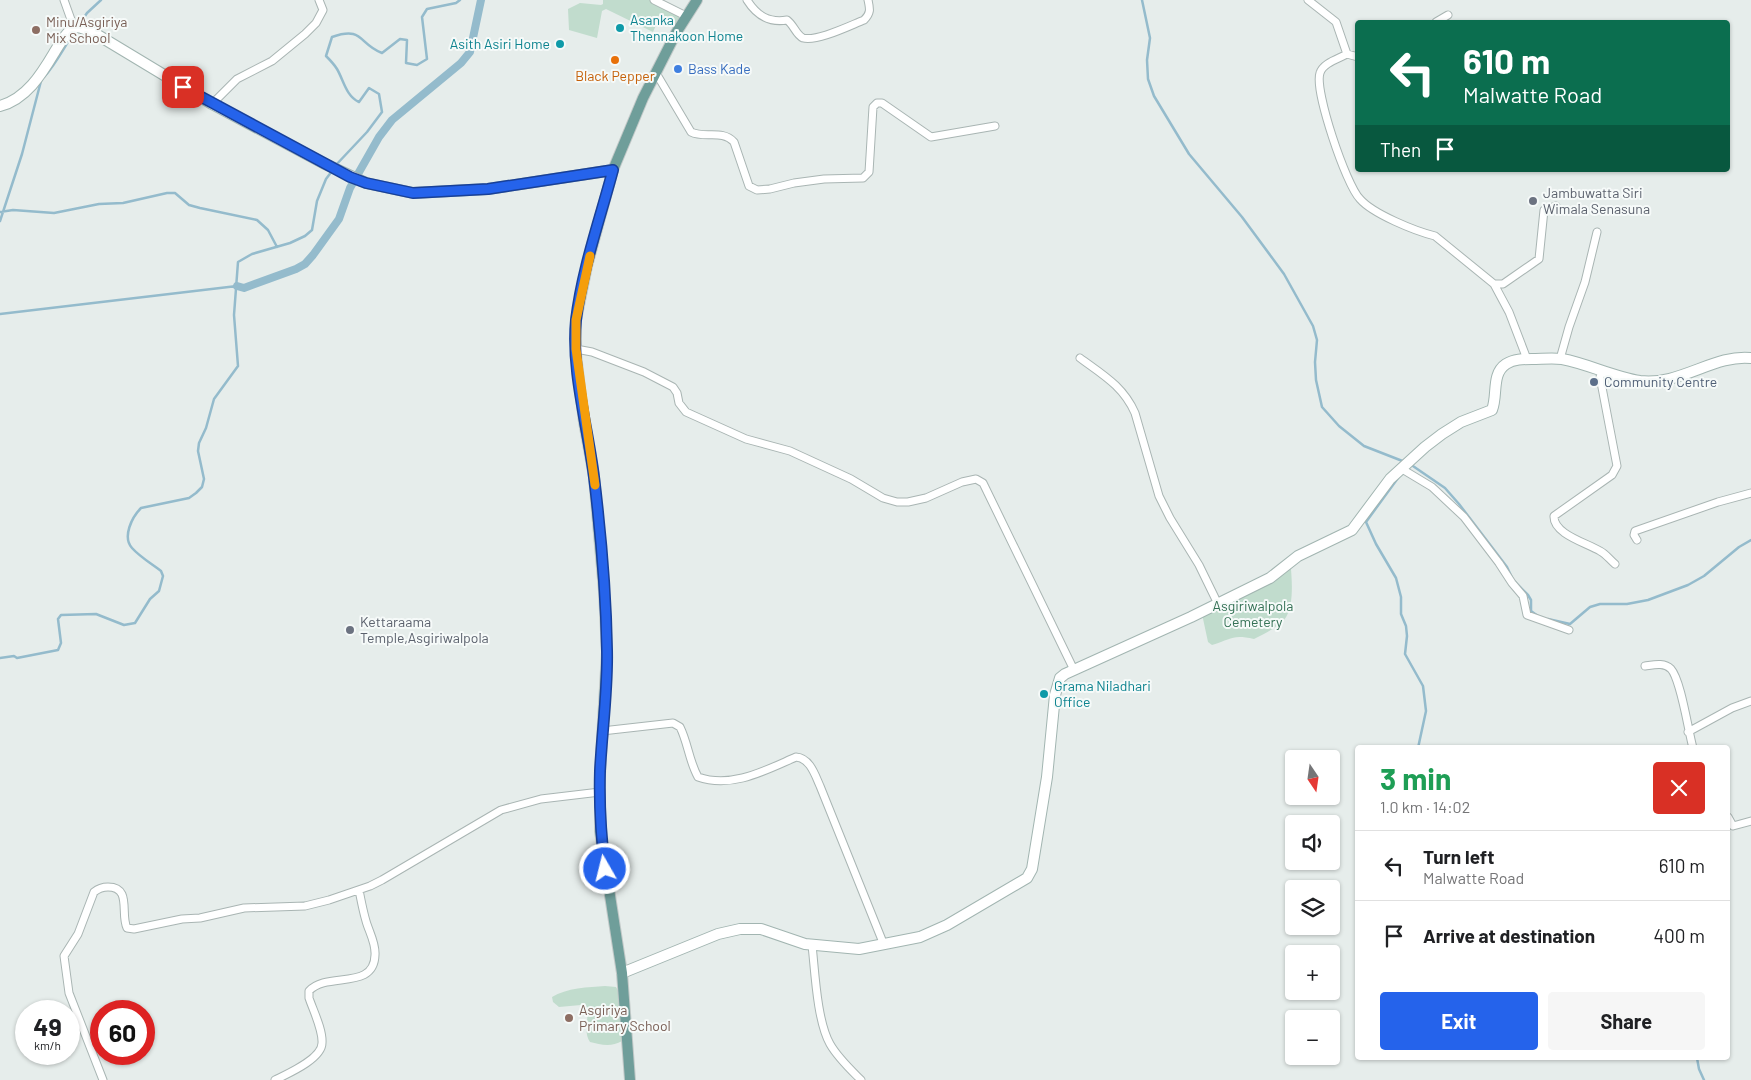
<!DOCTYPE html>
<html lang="en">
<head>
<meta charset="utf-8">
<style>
  body { margin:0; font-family:Barlow,sans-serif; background:#f6f6f6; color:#202124; height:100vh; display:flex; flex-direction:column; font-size:19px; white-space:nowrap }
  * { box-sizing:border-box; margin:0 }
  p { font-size:16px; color:#757577 }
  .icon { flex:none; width:28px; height:28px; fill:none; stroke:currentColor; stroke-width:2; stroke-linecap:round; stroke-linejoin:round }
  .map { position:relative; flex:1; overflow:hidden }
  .details { position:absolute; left:1355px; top:745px; width:375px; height:315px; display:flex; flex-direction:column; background:#fff; border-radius:5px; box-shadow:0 1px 4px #0004 }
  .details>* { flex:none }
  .hud { position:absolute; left:1355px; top:20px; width:375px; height:152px; border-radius:5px; box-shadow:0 1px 4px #0004; background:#0b6e4f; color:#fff; overflow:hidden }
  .needle { width:32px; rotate:167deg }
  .fabs { position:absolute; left:1285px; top:750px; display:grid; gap:10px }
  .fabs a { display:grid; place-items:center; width:55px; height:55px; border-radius:5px; background:#fff; box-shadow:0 1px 4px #0004; font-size:25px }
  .speed { position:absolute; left:15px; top:1000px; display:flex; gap:10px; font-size:25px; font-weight:700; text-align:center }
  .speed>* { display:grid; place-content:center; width:65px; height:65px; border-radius:50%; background:#fff; box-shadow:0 1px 4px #0004; line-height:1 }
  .speed small { font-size:12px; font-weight:400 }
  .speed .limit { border:8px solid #d22; background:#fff; color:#111 }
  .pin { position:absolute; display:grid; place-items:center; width:42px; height:42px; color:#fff; margin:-21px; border-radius:10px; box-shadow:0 2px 8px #0006 }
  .me { position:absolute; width:55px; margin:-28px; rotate:352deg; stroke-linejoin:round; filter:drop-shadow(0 0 4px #0008) }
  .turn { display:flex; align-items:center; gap:18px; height:105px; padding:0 25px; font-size:22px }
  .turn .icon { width:65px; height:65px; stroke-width:2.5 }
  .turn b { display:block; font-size:35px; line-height:42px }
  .then { display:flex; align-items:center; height:48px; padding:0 25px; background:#0003; gap:10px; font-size:19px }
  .round { display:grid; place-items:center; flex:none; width:52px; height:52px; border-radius:5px; background:#f6f6f6 }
  .overview { display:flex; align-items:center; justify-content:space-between; height:85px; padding:0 25px }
  h1 { font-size:30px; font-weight:700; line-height:38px; color:#1e9e55 }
  .primary-button { display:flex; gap:10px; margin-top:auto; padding:10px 25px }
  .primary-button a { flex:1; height:58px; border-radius:5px; background:#2563eb; color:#fff; font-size:20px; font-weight:700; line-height:58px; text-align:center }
  .primary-button a+a { background:#f6f6f6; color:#202124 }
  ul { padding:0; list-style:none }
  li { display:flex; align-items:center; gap:15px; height:70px; padding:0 25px; border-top:1px solid #e0e0e0 }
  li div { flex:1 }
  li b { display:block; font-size:19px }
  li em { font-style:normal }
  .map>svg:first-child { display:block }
</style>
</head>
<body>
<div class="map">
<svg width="1751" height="1080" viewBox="0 0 1751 1080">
  <rect width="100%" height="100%" fill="#e6edeb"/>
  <!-- green -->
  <path fill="#c1dccd" d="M 603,0 L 654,0 L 686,16 L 679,30 L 658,21 L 653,32 L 606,9 L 602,11 L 597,38 L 569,30 L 568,9 L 580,3 L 601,5 L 603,4 Z
    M 1288,567 L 1291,569 C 1292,582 1294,609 1284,620 C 1276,628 1264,634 1254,639 C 1232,634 1232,639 1212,645 L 1208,642 L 1202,614 Z
    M 605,986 L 616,987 L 619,992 L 623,1039 L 622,1041 C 612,1047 601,1045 590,1042 C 583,1032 589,1020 587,1008 L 581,1005 L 559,1007 L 553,1002 L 552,997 C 566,988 589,987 605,986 Z"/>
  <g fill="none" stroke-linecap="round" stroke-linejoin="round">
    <!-- stream -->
    <path stroke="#94bbcc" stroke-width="2.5" d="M 1142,0 L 1150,38 L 1147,60 L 1148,79 L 1154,96 L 1189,154 L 1242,217 L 1284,274 L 1313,326 L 1317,340 L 1315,362 L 1316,380 L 1322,407 L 1339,426 L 1364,446 L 1405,462
      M 79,25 L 87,13 L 101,0
      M 44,77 C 56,64 63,49 73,34
      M 335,166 L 367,132 L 382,112 L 379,94 L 369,88 L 359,102 C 346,96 344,81 337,69 C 334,64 330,60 326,56 L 332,37 C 364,26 358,44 382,53 L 400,39 L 407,40 L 406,63 L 417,65 L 427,59 L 422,17 L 427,9 L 456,3 L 460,0
      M 0,212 L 13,210 L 54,213 L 99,204 L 123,203 L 167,193 L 175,193 L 189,205 L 200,208 L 257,220 L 268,230 L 277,247
      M 0,221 L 22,154 L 41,81
      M 0,314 L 237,286
      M 1410,464 L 1445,488 L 1459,504 L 1507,567 L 1513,580 L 1528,595 L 1531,600 L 1531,611 L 1538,616
      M 1398,478 L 1366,522 L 1376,544 L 1396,578 L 1401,597 L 1401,614 L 1406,626 L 1407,636 L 1405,654 L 1423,686 L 1426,711 L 1418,748
      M 1548,619 L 1570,624 L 1590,607 L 1600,604 L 1627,604 L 1648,600 L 1688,585 L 1704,576 L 1739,547 L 1751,540
      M 0,658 L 14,656 L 17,658 L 58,650 L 61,643 L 58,619 L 61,615 L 96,614 L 124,625 L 135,623 L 150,599 L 159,591 L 163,576 L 161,571 C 152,564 140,557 132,548 C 122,537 132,517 141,508 L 189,498 L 196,493 L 202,487 L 204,479 L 198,451 L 199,443 L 206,428 L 214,399 L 238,366 L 234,315 L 238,262 L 252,254 L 290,243 L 305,236 L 312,230 L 317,201 L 326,179 L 332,171
      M 1697,1058 L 1699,1069 L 1704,1080"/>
    <!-- canal -->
    <path stroke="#94bbcc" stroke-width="8" d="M 237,286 L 244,288 L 296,269 L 305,264 L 313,255 L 339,219 L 350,188 L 379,137 L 392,120 L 461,63 L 470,52 L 481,0"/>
    <!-- street casing -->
    <g stroke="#a9b5b3" stroke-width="9">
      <path id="street" d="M 64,0 L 74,28
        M 654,0 L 686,16
        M 747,0 C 757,16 769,23 787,20 C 794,25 796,35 803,38 C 817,42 851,25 864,20 C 871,13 870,9 868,0
        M 1308,0 L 1336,22 L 1347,54
        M 1436,22 L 1448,15
        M 1358,57 L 1347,54 C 1338,59 1323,63 1320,73 C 1314,90 1346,185 1360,199 C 1373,214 1415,231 1435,236 L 1494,284 L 1509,312 L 1527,359
        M 656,73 L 691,132 C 705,139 722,129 734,142 L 749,186 L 757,190 L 770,189 L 794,183 L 824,179 L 863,178 L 869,172 L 873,107 L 877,103 L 882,103 L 931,137 L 995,126
        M 212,104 L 237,79 L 272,61 L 305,34 L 316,23 L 323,10 L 319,0
        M 1494,284 L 1503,284 L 1539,259 L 1544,210 L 1556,206
        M 576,349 L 592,352 L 644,372 L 673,387 L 677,393 L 679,403 L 686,412 L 746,439 L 790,451 L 851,479 L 883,498 L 897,502 L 908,502 L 926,498 L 962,482 L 976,479 L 983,483 L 1074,670
        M 1080,358 C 1103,375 1123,386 1135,413 L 1159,496 L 1170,518 L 1199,565 L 1218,604
        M 1560,359 L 1569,327 L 1585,282 L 1597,232
        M 1602,371 L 1600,377 L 1617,466 L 1612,475 L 1554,516 C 1553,534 1587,543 1600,551 C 1606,554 1610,560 1615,564
        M 1402,469 L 1432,487 L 1464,517 L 1499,563 L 1512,583 L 1523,596 L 1527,615 L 1569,630
        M 1637,540 L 1634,535 L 1635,531 L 1718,502 L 1751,493
        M 1645,666 C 1653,665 1664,662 1671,669 C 1681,680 1688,730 1693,748
        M 602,731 L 673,723 L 680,727 C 688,743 689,761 698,777 C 732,789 766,770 796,757 C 810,758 815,775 820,786 L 884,945
        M 1688,732 L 1732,708 L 1751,701
        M 1728,817 L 1733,826 L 1751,821
        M 812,945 C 815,972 817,1021 830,1044 C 838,1058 850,1069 861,1080
        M 103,1080 L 69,993 L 64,956 L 78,934 L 94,892 C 99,888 102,887 108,887 C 132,887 120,914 127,928 L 134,929 L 182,919 L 200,918 L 244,908 L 305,906 L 329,900 L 370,886 L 382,880 L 501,810 L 541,799 L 600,792
        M 275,1080 C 287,1074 322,1059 322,1043 C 323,1030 313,1010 309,998 L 309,991 C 327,971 374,991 375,955 C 376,943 369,932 366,921 C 363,911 361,900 359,890"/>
    </g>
    <!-- secondary casing -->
    <g stroke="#a2b5b1" stroke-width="12">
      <path id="secondary" d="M 0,106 C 26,99 41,75 54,53 C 59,45 66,32 74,28 C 80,25 90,32 96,34 L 212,104 L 323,163 L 366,183 L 413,193 L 488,189 L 613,170
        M 622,973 L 718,934 L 740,929 L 761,929 L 805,944 L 859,949 L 920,937 L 947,925 L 1027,878 L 1032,869 L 1047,777 L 1055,695 L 1060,678 L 1065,674 L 1191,617 L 1270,578 L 1298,556 L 1352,530 L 1390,479 L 1425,447 L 1442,434 L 1461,422 L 1492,410 C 1498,395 1491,374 1506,364 C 1514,359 1523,359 1532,359 C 1541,359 1553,358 1562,359 C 1589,364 1613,377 1640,381 C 1680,386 1714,354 1751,358"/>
    </g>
    <!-- primary casing -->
    <g stroke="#c2c9c8" stroke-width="12">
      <path id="primary" d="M 630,1080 L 622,973 L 600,831 L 600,774 L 607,652 L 604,591 L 594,477 L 584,422 L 576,355 L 576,320 L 587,266 L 613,170 L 643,98 L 676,33 L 697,0"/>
    </g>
    <!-- street -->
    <use href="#street" stroke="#fff" stroke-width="7"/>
    <!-- secondary -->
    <use href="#secondary" stroke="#fff" stroke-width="10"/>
    <!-- primary -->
    <use href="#primary" stroke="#6f9e9a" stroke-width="10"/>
  </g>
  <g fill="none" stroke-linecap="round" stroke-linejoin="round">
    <!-- route casing -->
    <g stroke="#184099" stroke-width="12">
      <path id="route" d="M 183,87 L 350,177 L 366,183 L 413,193 L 488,189 L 613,170 C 600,219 582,269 576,320 C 571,371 588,427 594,477 C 601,534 606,593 607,650 C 608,690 602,731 600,771 C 599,804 601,836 605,869"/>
    </g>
    <!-- route -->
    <use href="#route" stroke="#2563eb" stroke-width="9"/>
    <!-- slow -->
    <path stroke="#f59e0b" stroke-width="9" d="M 590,256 L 576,320 L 576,349 L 595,485"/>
  </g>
  <!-- markers -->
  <g fill="#0f9aa8" stroke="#f6faf9" stroke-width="2">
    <circle cx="620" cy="28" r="5"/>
    <circle cx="560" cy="44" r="5"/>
    <circle cx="1044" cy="694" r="5"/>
  </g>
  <g fill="#8d6e63" stroke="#f6faf9" stroke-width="2">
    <circle cx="36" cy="30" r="5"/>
    <circle cx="569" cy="1018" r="5"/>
  </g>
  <circle fill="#e8710a" stroke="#f6faf9" stroke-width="2" cx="615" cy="60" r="5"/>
  <circle fill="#3f7fe0" stroke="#f6faf9" stroke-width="2" cx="678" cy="69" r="5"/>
  <g fill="#6b7280" stroke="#f6faf9" stroke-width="2">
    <circle cx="1533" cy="201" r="5"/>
    <circle cx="350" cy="630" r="5"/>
  </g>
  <circle fill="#5c6f8a" stroke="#f6faf9" stroke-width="2" cx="1594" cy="382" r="5"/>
  <g text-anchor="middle" stroke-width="4" stroke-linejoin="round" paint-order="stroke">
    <!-- culture labels -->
    <g font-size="14" fill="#0d838f" stroke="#f6faf9" text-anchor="start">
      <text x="630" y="25">Asanka<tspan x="630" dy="16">Thennakoon Home</tspan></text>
      <text x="550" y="49" text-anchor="end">Asith Asiri Home</text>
      <text x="1054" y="691">Grama Niladhari<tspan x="1054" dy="16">Office</tspan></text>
    </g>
    <!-- education labels -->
    <g font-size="14" fill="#785e54" stroke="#f6faf9" text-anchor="start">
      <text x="46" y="27">Minu/Asgiriya<tspan x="46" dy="16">Mix School</tspan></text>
      <text x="579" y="1015">Asgiriya<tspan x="579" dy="16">Primary School</tspan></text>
    </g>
    <!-- shop labels -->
    <g font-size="14" fill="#366cbe" stroke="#f6faf9" text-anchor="start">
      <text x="688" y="74">Bass Kade</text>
    </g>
    <!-- food labels -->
    <g font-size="14" fill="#c56008" stroke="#f6faf9">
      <text x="615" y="81">Black Pepper</text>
    </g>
    <!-- worship labels -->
    <g font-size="14" fill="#5b616d" stroke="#f6faf9" text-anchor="start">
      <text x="1543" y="198">Jambuwatta Siri<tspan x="1543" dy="16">Wimala Senasuna</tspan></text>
      <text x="360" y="627">Kettaraama<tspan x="360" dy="16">Temple,Asgiriwalpola</tspan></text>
    </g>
    <!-- service labels -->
    <g font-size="14" fill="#4e5e75" stroke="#f6faf9" text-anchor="start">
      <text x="1604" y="387">Community Centre</text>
    </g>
    <!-- park labels -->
    <g font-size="14" fill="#347155" stroke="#f6faf9">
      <text x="1253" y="611">Asgiriwalpola<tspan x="1253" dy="16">Cemetery</tspan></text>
    </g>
  </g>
</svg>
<div class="fabs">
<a><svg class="needle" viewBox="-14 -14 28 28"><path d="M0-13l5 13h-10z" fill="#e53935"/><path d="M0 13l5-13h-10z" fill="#757577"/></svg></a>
<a><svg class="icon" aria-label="sound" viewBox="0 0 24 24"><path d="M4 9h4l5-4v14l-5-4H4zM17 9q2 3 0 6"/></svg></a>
<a><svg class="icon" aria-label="layers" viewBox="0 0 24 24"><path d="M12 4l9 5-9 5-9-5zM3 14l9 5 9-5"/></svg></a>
<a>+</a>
<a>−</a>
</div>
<div class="speed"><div>49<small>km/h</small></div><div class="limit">60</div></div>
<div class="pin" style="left:183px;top:87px;background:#d93025"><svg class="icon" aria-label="arrive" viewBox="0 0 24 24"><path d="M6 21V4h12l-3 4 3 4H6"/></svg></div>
<svg class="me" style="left:605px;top:869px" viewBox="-20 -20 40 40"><circle r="17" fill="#2563eb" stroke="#fff" stroke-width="3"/><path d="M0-11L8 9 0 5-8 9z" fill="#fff"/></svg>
<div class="hud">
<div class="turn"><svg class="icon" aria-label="left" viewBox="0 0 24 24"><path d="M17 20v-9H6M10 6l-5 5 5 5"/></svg><div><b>610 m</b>Malwatte Road</div></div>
<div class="then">Then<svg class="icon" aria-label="arrive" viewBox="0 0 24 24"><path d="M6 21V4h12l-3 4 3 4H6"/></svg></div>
</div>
<section class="details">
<div class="overview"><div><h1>3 min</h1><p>1.0 km · 14:02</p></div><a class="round" style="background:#d93025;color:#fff"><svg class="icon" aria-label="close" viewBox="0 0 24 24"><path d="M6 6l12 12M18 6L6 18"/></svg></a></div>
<ul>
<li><svg class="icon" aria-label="left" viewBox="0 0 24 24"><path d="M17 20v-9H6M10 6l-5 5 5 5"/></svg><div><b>Turn left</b><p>Malwatte Road</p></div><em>610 m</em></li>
<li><svg class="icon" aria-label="arrive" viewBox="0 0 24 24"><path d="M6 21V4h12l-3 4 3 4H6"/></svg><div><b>Arrive at destination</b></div><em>400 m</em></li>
</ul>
<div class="primary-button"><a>Exit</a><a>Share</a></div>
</section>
</div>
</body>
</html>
